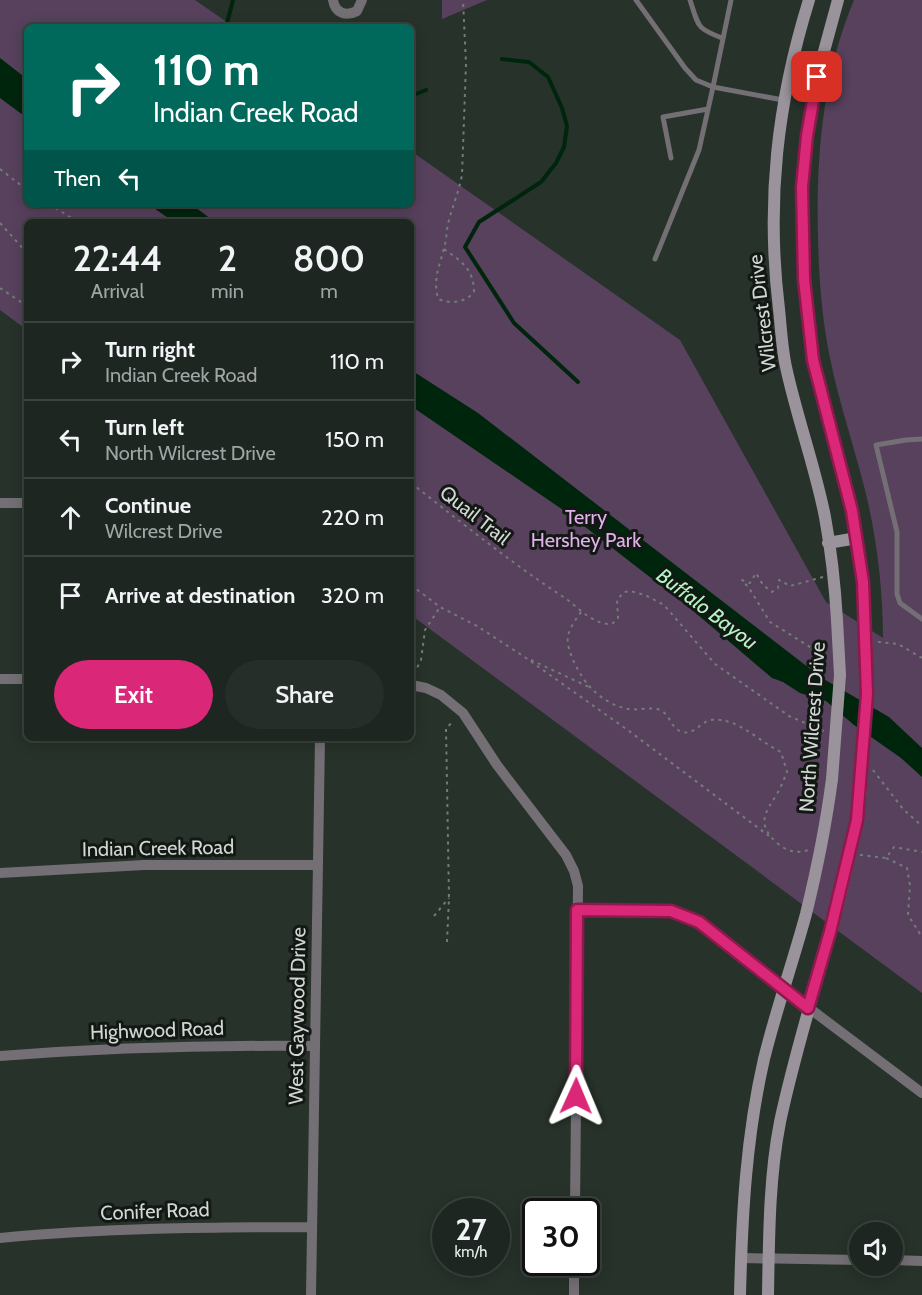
<!DOCTYPE html>
<html lang="en">
<head>
<meta charset="utf-8">
<style>
  body { margin:0; font-family:Cabin,sans-serif; background:#252e29; color:#f1f3f6; height:100vh; display:flex; flex-direction:column; font-size:22px; white-space:nowrap }
  * { box-sizing:border-box; margin:0 }
  p { font-size:20px; color:#a0a5a5 }
  .icon { flex:none; width:33px; height:33px; fill:none; stroke:currentColor; stroke-width:2; stroke-linecap:round; stroke-linejoin:round }
  .map { position:relative; flex:1; overflow:hidden }
  .details { position:absolute; left:24px; top:219px; width:390px; height:522px; display:flex; flex-direction:column; background:#1d2620; border-radius:9px; box-shadow:0 3px 15px #0003,0 0 0 2px #3b433e }
  .details>* { flex:none }
  .top-card { position:absolute; left:24px; top:24px; width:390px; height:183px; border-radius:9px; box-shadow:0 3px 15px #0003,0 0 0 2px #3b433e; background:#00695c; color:#fff; overflow:hidden }
  .fabs { position:absolute; left:849px; top:1222px; display:grid; gap:12px }
  .fabs a { display:grid; place-items:center; width:54px; height:54px; border-radius:50%; background:#1d2620; box-shadow:0 3px 15px #0003,0 0 0 2px #3b433e; font-size:30px }
  .speed { position:absolute; left:432px; top:1198px; display:flex; gap:12px; font-size:30px; font-weight:700; text-align:center }
  .speed>* { display:grid; place-content:center; width:78px; height:78px; border-radius:50%; background:#1d2620; box-shadow:0 3px 15px #0003,0 0 0 2px #3b433e; line-height:1 }
  .speed small { font-size:15px; font-weight:400 }
  .speed .limit { border:3px solid #111; border-radius:9px; background:#fff; color:#111 }
  .pin { position:absolute; display:grid; place-items:center; width:51px; height:51px; color:#fff; margin:-26px; border-radius:12px; box-shadow:0 3px 9px #0006 }
  .me { position:absolute; width:66px; margin:-33px; rotate:1deg; stroke-linejoin:round; filter:drop-shadow(0 0 4px #0008) }
  .turn { display:flex; align-items:center; gap:21px; height:126px; padding:0 30px; font-size:27px }
  .turn .icon { width:78px; height:78px; stroke-width:2.5 }
  .turn b { display:block; font-size:42px; line-height:51px }
  .then { display:flex; align-items:center; height:57px; padding:0 30px; background:#0003; gap:12px; font-size:22px }
  .eta { display:flex; justify-content:space-evenly; align-items:center; height:102px; text-align:center }
  .eta b { font-size:36px; font-weight:600; line-height:42px }
  .action { display:flex; gap:12px; margin-top:auto; padding:12px 30px }
  .action a { flex:1; height:69px; border-radius:36px; background:#db2777; color:#fff; font-size:24px; font-weight:600; line-height:69px; text-align:center }
  .action a+a { background:#252e29; color:#f1f3f6 }
  ul { padding:0; list-style:none }
  li { display:flex; align-items:center; gap:18px; height:78px; padding:0 30px; border-top:2px solid #3b433e }
  li div { flex:1 }
  li b { display:block; font-size:22px }
  li em { font-style:normal }
  .map>svg:first-child { display:block }
</style>
</head>
<body>
<div class="map">
<svg width="922" height="1295" viewBox="0 0 922 1295">
  <rect width="100%" height="100%" fill="#27322a"/>
  <!-- green -->
  <path fill="#57415d" d="M 0,0 L 195,0 L 234,27 L 27,27 L 27,204 L 411,204 L 411,151 L 680,340 L 826,602 L 883,638 C 883,595 878,549 869,507 C 858,457 840,408 830,358 C 822,320 819,279 818,240 C 816,159 822,76 854,0 L 922,0 L 922,993 L 411,615 L 411,222 L 27,222 L 27,330 L 0,310 Z
    M 442,0 L 487,0 L 442,19 Z"/>
  <!-- water -->
  <path fill="#00250d" d="M 0,58 L 27,79 L 27,118 L 0,98 Z
    M 148,204 L 191,204 L 215,222 L 174,222 Z
    M 411,370 L 478,413 L 822,678 L 889,717 L 922,748 L 922,777 L 901,758 L 854,725 L 826,701 L 800,693 L 783,682 L 772,678 L 691,609 L 566,512 L 411,406 Z"/>
  <g fill="none" stroke-linecap="round" stroke-linejoin="round">
    <!-- stream -->
    <path stroke="#00250d" stroke-width="4" d="M 226,27 L 233,0
      M 502,59 L 529,62 L 548,77 L 562,108 L 567,126 L 564,147 L 556,163 L 541,182 L 479,222 L 465,247 L 514,323 L 578,382
      M 411,96 L 426,90"/>
    <!-- path -->
    <path stroke="#737c76" stroke-width="2" stroke-dasharray="3 4.5" stroke-linecap="butt" d="M 0,169 L 27,190
      M 49,204 L 78,222
      M 0,223 L 27,253
      M 444,249 C 461,261 474,269 474,292 C 465,303 451,304 438,299 C 433,277 439,269 444,248 C 447,239 446,230 449,220 C 453,205 459,191 462,175 L 466,64 L 463,0
      M 0,288 L 27,306
      M 411,483 C 461,522 511,563 565,598 C 579,608 593,625 612,624 L 618,618 L 617,600 L 624,592 L 630,591 L 645,595 L 664,605 L 715,664 L 789,716 L 824,731
      M 823,577 L 790,586 L 779,580 L 778,588 L 772,592 L 763,585 L 756,573 L 750,583 L 742,580 L 749,588 L 770,622 L 818,652 L 826,652
      M 411,585 L 440,607 L 477,626 L 526,658 L 629,731 L 769,836
      M 581,612 C 576,619 570,627 568,636 C 565,650 582,680 592,689 C 601,698 612,705 624,708 C 636,712 648,706 660,710 C 671,715 670,728 682,732 C 695,735 700,722 711,720 C 714,719 721,720 725,721 C 741,723 764,744 781,752 L 787,772 C 784,779 781,787 777,794 C 765,813 756,824 777,843 C 786,851 797,854 808,850
      M 878,642 L 898,644 L 922,658
      M 531,660 L 591,688
      M 414,674 L 421,660 L 425,630 L 440,607
      M 873,770 L 903,809 L 922,826
      M 860,855 L 886,858 L 894,847 L 922,852
      M 886,858 L 907,868 L 910,885 L 908,915 L 922,937
      M 434,916 L 449,898
      M 447,942 L 449,898 L 446,728 L 454,721"/>
    <!-- service -->
    <path stroke="#736f74" stroke-width="5" d="M 636,0 L 685,68 L 696,80 L 713,87 L 699,150 L 655,259
      M 690,0 C 699,27 696,28 722,38
      M 731,0 L 713,87 L 783,100
      M 671,158 L 663,117 L 708,109
      M 922,439 L 906,440 L 876,445 L 897,532 L 897,594 L 900,603 L 922,619"/>
    <!-- minor -->
    <path stroke="#736f74" stroke-width="10" d="M 333,0 C 335,13 346,17 357,11 L 362,0
      M 0,503 L 27,503
      M 0,679 L 27,679
      M 411,685 L 426,688 L 441,695 L 463,713 L 497,765 L 566,855 L 574,871 L 578,886 L 575,1212
      M 0,873 L 144,865 L 318,865
      M 577,910 L 671,911 L 699,922 L 809,1008 L 922,1093
      M 0,1056 C 105,1048 210,1045 315,1046
      M 0,1238 C 104,1228 207,1227 312,1227
      M 741,1258 L 860,1260
      M 892,1260 L 922,1261
      M 311,1295 L 320,738
      M 574,1295 L 574,1263"/>
    <!-- secondary -->
    <path stroke="#9a939b" stroke-width="12" d="M 809,0 C 777,103 766,202 779,309 C 781,328 782,349 786,367 C 797,418 815,466 825,517 C 831,550 835,586 837,620
      M 838,0 L 817,77 L 807,136 L 803,187 L 803,241 L 804,279 L 813,360 L 853,511 L 863,582 L 866,633
      M 828,543 L 857,538
      M 740,1295 C 742,1215 746,1137 764,1059 C 776,1010 793,962 806,914 C 817,869 826,825 832,779
      M 768,1295 C 769,1238 769,1178 780,1122 C 803,1013 844,908 860,798"/>
    <!-- secondary-bridge -->
    <path stroke="#9a939b" stroke-width="12" d="M 832,779 L 840,675 L 837,620
      M 860,798 L 867,694 L 866,633"/>
  </g>
  <g fill="none" stroke-linecap="round" stroke-linejoin="round">
    <!-- route casing -->
    <g stroke="#8e194d" stroke-width="15">
      <path id="route" d="M 576,1096 L 577,910 L 671,911 L 699,922 L 808,1008 L 830,932 L 857,820 L 867,694 L 863,582 L 852,511 L 813,360 L 804,279 L 802,187 L 807,136 L 817,77"/>
    </g>
    <!-- route -->
    <use href="#route" stroke="#db2777" stroke-width="10"/>
  </g>
  <g text-anchor="middle" stroke-width="6" stroke-linejoin="round" paint-order="stroke">
    <!-- street labels -->
    <g font-size="20" fill="#d1d8d3" stroke="#141815">
      <text transform="translate(762 313) rotate(-97)" y="7">Wilcrest Drive</text>
      <text transform="translate(475 515) rotate(38)" y="7">Quail Trail</text>
      <text transform="translate(812 727) rotate(-86)" y="7">North Wilcrest Drive</text>
      <text transform="translate(158 848) rotate(-1)" y="7">Indian Creek Road</text>
      <text transform="translate(297 1016) rotate(-89)" y="7">West Gaywood Drive</text>
      <text transform="translate(157 1030) rotate(-2)" y="7">Highwood Road</text>
      <text transform="translate(155 1211) rotate(-2)" y="7">Conifer Road</text>
    </g>
    <!-- park labels -->
    <g font-size="20" fill="#e0b1ea" stroke="#141815">
      <text x="586" y="524">Terry<tspan x="586" dy="23">Hershey Park</tspan></text>
    </g>
    <!-- water labels -->
    <g font-size="21" font-style="italic" fill="#b3f5c4" stroke="#141815">
      <text transform="translate(707 609) rotate(37)" y="7">Buffalo Bayou</text>
    </g>
  </g>
</svg>
<div class="fabs">
<a><svg class="icon" aria-label="sound" viewBox="0 0 24 24"><path d="M4 9h4l5-4v14l-5-4H4zM17 9q2 3 0 6"/></svg></a>
</div>
<div class="speed"><div>27<small>km/h</small></div><div class="limit">30</div></div>
<div class="pin" style="left:817px;top:77px;background:#d93025"><svg class="icon" aria-label="arrive" viewBox="0 0 24 24"><path d="M6 21V4h12l-3 4 3 4H6"/></svg></div>
<svg class="me" style="left:576px;top:1096px" viewBox="-20 -20 40 40"><path d="M0-17L14 15 0 8-14 15z" fill="#db2777" stroke="#fff" stroke-width="4"/></svg>
<div class="top-card">
<div class="turn"><svg class="icon" aria-label="right" viewBox="0 0 24 24"><path d="M7 20v-9h11M14 6l5 5-5 5"/></svg><div><b>110 m</b>Indian Creek Road</div></div>
<div class="then">Then<svg class="icon" aria-label="left" viewBox="0 0 24 24"><path d="M17 20v-9H6M10 6l-5 5 5 5"/></svg></div>
</div>
<section class="details">
<div class="eta">
<div><b>22:44</b><p>Arrival</p></div>
<div><b>2</b><p>min</p></div>
<div><b>800</b><p>m</p></div>
</div>
<ul>
<li><svg class="icon" aria-label="right" viewBox="0 0 24 24"><path d="M7 20v-9h11M14 6l5 5-5 5"/></svg><div><b>Turn right</b><p>Indian Creek Road</p></div><em>110 m</em></li>
<li><svg class="icon" aria-label="left" viewBox="0 0 24 24"><path d="M17 20v-9H6M10 6l-5 5 5 5"/></svg><div><b>Turn left</b><p>North Wilcrest Drive</p></div><em>150 m</em></li>
<li><svg class="icon" aria-label="ahead" viewBox="0 0 24 24"><path d="M12 20V5M6 11l6-6 6 6"/></svg><div><b>Continue</b><p>Wilcrest Drive</p></div><em>220 m</em></li>
<li><svg class="icon" aria-label="arrive" viewBox="0 0 24 24"><path d="M6 21V4h12l-3 4 3 4H6"/></svg><div><b>Arrive at destination</b></div><em>320 m</em></li>
</ul>
<div class="action"><a>Exit</a><a>Share</a></div>
</section>
</div>
</body>
</html>
